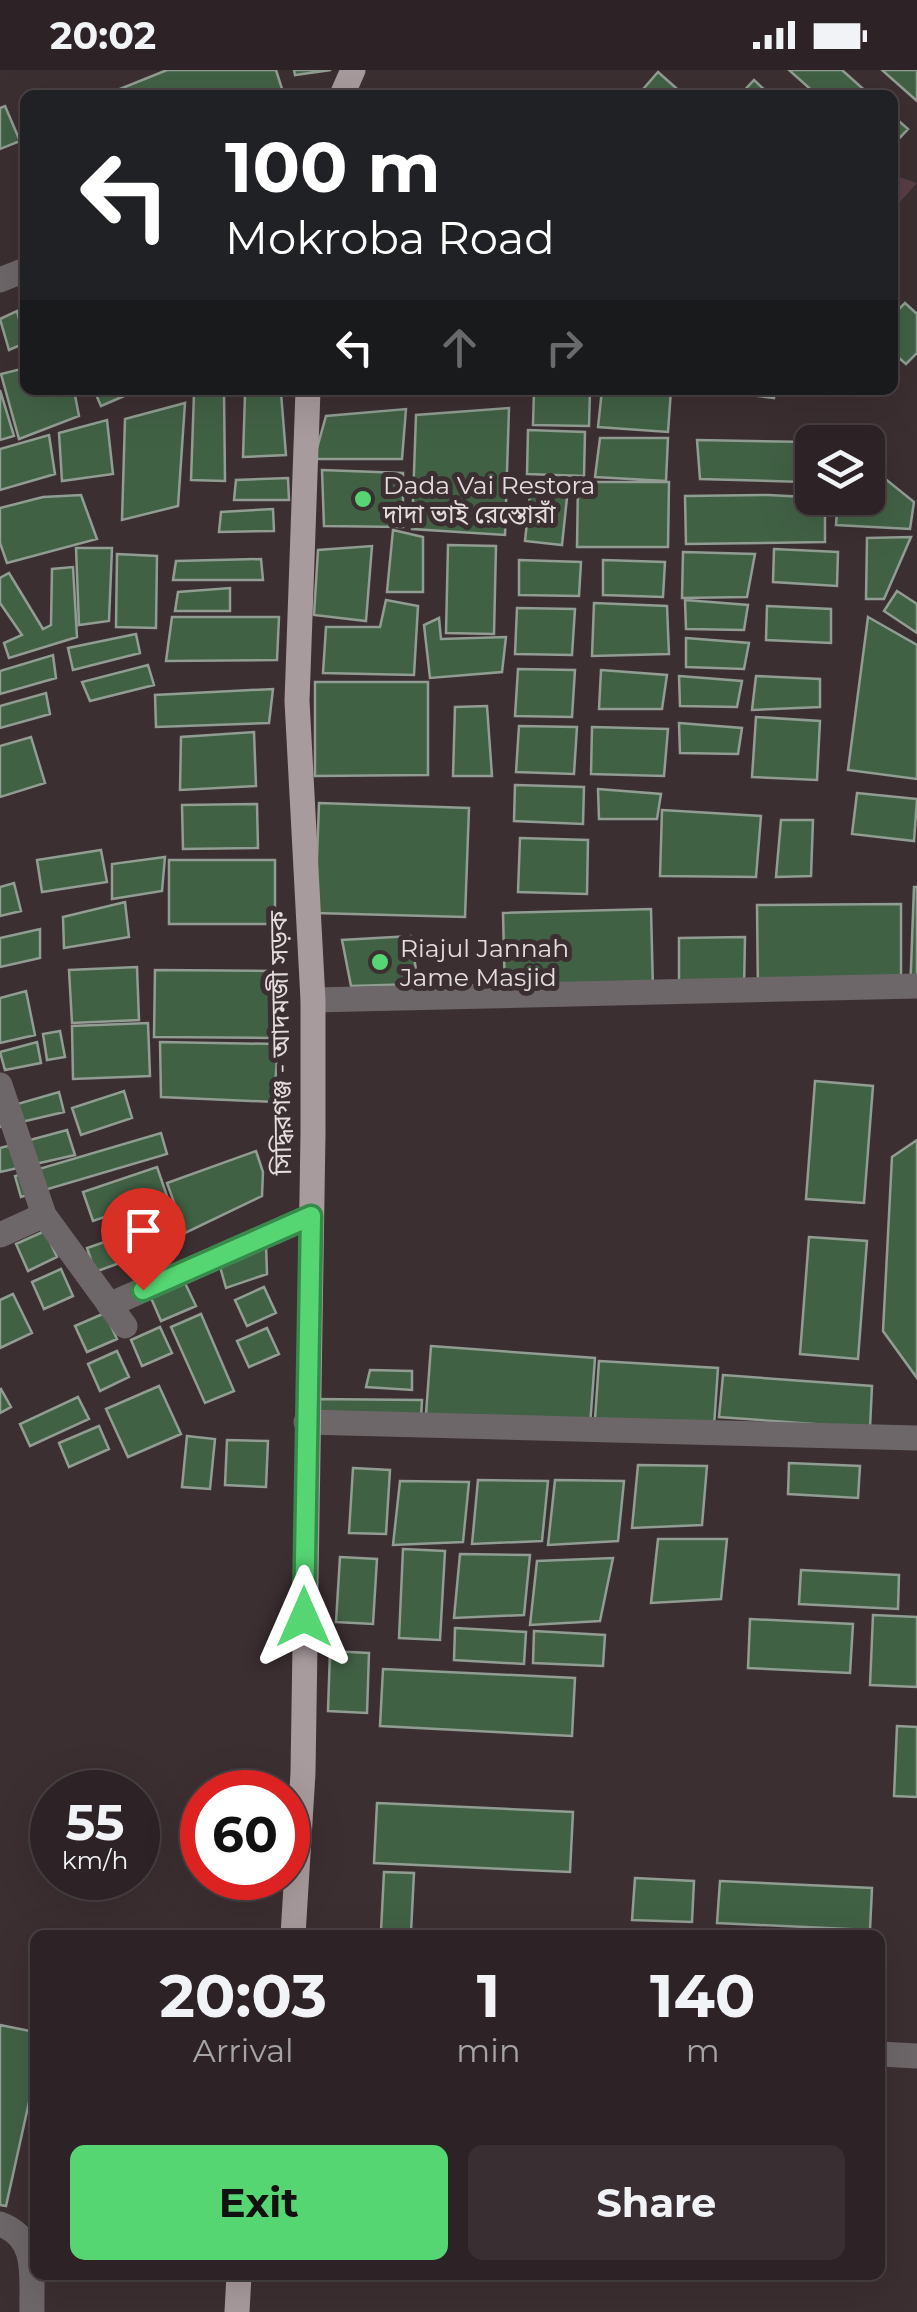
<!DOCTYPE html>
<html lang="en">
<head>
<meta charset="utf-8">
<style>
  body { margin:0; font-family:Montserrat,"Noto Sans Bengali",sans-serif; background:#392f32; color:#f1f3f6; height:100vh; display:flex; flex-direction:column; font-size:38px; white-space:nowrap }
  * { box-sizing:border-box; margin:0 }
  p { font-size:32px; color:#a7a4a7 }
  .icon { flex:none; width:55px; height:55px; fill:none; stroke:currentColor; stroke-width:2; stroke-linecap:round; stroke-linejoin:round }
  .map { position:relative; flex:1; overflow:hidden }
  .drawer { position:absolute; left:30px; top:1860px; width:855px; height:350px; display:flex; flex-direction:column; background:#2d2326; border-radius:15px; box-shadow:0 10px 40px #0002,0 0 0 2px #484043 }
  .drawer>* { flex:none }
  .hud { position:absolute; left:20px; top:20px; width:878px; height:305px; border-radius:15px; box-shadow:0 10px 40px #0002,0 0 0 2px #484043; background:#202124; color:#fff; overflow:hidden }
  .buttons { position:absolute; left:795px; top:355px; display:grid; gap:20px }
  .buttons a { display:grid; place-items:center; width:90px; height:90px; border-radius:15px; background:#2d2326; box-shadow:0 10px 40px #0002,0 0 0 2px #484043; font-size:50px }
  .speed { position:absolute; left:30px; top:1700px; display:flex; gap:20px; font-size:50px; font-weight:700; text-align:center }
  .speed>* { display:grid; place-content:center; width:130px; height:130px; border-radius:50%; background:#2d2326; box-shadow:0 10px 40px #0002,0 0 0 2px #484043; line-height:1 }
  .speed small { font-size:25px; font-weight:400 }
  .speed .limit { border:15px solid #d22; background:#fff; color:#111 }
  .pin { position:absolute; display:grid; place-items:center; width:85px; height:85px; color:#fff; margin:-102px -42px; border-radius:50% 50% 50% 0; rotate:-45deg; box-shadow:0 0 10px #0007 }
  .pin .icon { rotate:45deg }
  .me { position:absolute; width:110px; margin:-55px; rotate:0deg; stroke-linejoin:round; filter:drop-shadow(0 0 8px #0008) }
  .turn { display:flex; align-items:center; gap:35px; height:210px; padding:0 40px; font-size:45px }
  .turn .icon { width:130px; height:130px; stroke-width:2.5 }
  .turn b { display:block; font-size:70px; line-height:85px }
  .lanes { display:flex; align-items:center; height:95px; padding:0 40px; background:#0003; justify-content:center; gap:50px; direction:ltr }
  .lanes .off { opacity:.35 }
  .eta { display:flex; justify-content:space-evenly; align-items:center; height:170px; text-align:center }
  .eta b { font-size:60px; font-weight:700; line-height:70px }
  .cta { display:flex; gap:20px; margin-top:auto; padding:20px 40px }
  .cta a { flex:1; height:115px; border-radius:15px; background:#55d672; color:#111; font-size:40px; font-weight:700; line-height:115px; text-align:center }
  .cta a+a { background:#392f32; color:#f1f3f6 }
  .status { display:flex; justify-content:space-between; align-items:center; height:70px; padding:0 50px; background:#2d2326; direction:ltr }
  .status svg { height:28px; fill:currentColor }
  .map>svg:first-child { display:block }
</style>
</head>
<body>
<div class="status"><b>20:02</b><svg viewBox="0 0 49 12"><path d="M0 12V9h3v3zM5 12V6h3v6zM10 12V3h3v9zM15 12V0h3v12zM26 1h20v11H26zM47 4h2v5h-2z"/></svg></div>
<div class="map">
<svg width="917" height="2242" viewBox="0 0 917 2242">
  <rect width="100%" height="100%" fill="#3c2f32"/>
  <!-- green -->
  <path fill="#583e45" d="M 893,105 L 917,113 L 898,134 L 893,130 Z"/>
  <!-- building -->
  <path fill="#416145" stroke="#919d92" stroke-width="2.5" d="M 167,0 L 276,0 L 284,25 L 105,25 Z
    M 294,0 L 331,0 L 295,5 Z
    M 789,0 L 842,0 L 870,25 L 817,25 Z
    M 882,0 L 917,0 L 917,31 Z
    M 658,2 L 684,25 L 638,25 Z
    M 754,10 L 770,25 L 740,25 Z
    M 5,36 L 20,71 L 0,79 L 0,38 Z
    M 892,45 L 908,59 L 892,76 Z
    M 905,233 L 917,244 L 917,283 L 906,294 L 892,282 L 898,272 L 892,267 L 892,246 Z
    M 17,241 L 25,273 L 9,280 L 0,249 Z
    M 25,298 L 25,320 L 74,320 L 79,346 L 19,369 L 1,304 Z
    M 0,320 L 14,366 L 0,370 Z
    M 94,320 L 138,320 L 101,336 Z
    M 534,320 L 590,320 L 589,356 L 533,355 Z
    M 602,320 L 671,320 L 668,362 L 598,357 Z
    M 710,320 L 775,320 L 774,328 Z
    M 224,321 L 225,411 L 191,410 L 194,323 Z
    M 281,323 L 286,385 L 243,387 L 245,325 Z
    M 185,333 L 178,436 L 122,450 L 125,349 Z
    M 509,338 L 505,465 L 412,459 L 416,345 Z
    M 406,339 L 402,389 L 314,389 L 326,346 Z
    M 107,350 L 113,404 L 62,411 L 59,363 Z
    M 528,360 L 585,362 L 584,406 L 527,404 Z
    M 49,365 L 55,404 L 0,420 L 0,379 Z
    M 600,368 L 668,368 L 666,411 L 595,407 Z
    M 697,370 L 811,372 L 804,412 L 700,409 Z
    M 868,395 L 914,432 L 910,459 L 836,455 L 838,428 L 868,428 Z
    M 322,400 L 403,403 L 403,457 L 324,456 Z
    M 288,408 L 289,430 L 234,430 L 236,410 Z
    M 578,412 L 669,412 L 668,477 L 577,477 Z
    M 531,414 L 568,418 L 562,475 L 525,471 Z
    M 81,425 L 97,469 L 7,493 L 0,473 L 0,438 L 43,427 Z
    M 768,425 L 825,428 L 825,472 L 686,474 L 685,426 Z
    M 273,439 L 274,461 L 219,462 L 221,442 Z
    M 393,460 L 423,467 L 423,522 L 387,522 Z
    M 911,467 L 884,529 L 866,529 L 867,468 Z
    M 448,475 L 496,476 L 494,564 L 446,563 Z
    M 372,476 L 366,551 L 314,545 L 318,480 Z
    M 76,478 L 112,478 L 109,551 L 79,555 Z
    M 774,479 L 838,482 L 837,516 L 773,512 Z
    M 683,482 L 755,484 L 747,527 L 682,528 Z
    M 117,484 L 157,486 L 156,558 L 116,557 Z
    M 261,489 L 263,510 L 173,510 L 176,491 Z
    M 519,490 L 581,492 L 579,526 L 519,525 Z
    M 603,490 L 665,492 L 663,527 L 603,525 Z
    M 73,497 L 77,567 L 9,588 L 4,573 L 22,565 L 0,533 L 0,508 L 9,503 L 43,559 L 51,555 L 52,499 Z
    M 230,518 L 230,541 L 175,541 L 178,522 Z
    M 897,521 L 917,534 L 917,563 L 884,541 Z
    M 386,530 L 418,536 L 414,605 L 323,603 L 326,557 L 380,557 Z
    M 685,530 L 748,535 L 744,560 L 686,559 Z
    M 594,533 L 667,536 L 669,584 L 592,586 Z
    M 767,536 L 831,539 L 831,573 L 766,570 Z
    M 517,538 L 575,539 L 572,585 L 515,584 Z
    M 172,547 L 279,547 L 277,590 L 166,591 Z
    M 868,547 L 917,575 L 917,709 L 848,700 Z
    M 439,548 L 441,569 L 506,567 L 502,602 L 430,608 L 424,555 Z
    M 136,564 L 140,583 L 73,600 L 68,578 Z
    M 686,568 L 749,573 L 744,599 L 686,597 Z
    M 53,585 L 56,608 L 0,624 L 0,601 Z
    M 148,595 L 154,615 L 90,631 L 82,612 Z
    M 518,599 L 575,600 L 572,647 L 515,646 Z
    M 601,600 L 667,605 L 662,639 L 599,639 Z
    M 679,606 L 742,611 L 737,637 L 680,636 Z
    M 756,606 L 820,609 L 820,637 L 752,640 Z
    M 315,612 L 428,612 L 428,705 L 315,706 Z
    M 273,619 L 269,653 L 156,657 L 155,625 Z
    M 46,623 L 50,644 L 0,658 L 0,636 Z
    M 487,636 L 492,706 L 453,706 L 455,637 Z
    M 756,647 L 820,651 L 817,710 L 752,707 Z
    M 679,653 L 742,658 L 738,684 L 680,683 Z
    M 519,656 L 577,657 L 574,704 L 516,702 Z
    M 592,657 L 668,659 L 664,706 L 591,704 Z
    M 254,662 L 256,716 L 180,720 L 181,667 Z
    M 31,667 L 45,713 L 0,727 L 0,676 Z
    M 515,715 L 584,717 L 583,754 L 514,751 Z
    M 598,719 L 661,724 L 657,749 L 599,749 Z
    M 857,723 L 917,729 L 914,771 L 852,764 Z
    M 319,733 L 469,738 L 465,847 L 315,843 Z
    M 257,734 L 258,778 L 183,779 L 182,735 Z
    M 662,740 L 761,746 L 756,807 L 660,806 Z
    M 781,750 L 813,750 L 811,806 L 776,807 Z
    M 520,768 L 588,770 L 587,824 L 518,822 Z
    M 101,780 L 107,812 L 42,822 L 37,790 Z
    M 165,787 L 162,821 L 112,829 L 112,794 Z
    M 169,790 L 275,790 L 275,854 L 169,854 Z
    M 14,813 L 21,841 L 0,846 L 0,817 Z
    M 914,817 L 917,817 L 917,925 L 910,924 Z
    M 125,832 L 129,867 L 64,878 L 63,847 Z
    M 901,834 L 901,922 L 758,923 L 757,835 Z
    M 651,839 L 653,921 L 505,925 L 503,843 Z
    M 40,859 L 40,888 L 0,897 L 0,868 Z
    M 411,866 L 418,914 L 351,916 L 342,870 Z
    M 745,867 L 744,920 L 679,921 L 679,868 Z
    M 137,897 L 139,950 L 72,953 L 69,900 Z
    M 155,900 L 273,901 L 272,968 L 154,967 Z
    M 26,921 L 35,965 L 0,973 L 0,928 Z
    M 148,953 L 150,1006 L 73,1009 L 72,956 Z
    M 60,961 L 65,987 L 47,990 L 43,964 Z
    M 37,972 L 41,993 L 5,1000 L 0,982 Z
    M 160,972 L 278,974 L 274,1032 L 161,1027 Z
    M 815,1011 L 873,1016 L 864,1133 L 806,1129 Z
    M 124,1021 L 132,1048 L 81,1065 L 72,1038 Z
    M 59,1022 L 64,1042 L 0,1057 L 0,1039 Z
    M 67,1060 L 75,1085 L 0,1102 L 0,1078 Z
    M 161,1063 L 167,1084 L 21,1127 L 15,1106 Z
    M 917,1070 L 917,1308 L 883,1261 L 892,1087 Z
    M 256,1081 L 263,1102 L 262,1126 L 185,1163 L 167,1113 Z
    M 157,1097 L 167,1126 L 93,1151 L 83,1122 Z
    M 139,1160 L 147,1183 L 95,1202 L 87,1178 Z
    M 45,1161 L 57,1187 L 28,1201 L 16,1174 Z
    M 809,1167 L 867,1171 L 858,1289 L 800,1284 Z
    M 266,1174 L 267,1204 L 226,1218 L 219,1193 Z
    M 61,1199 L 73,1226 L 44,1239 L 32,1212 Z
    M 185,1213 L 196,1236 L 161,1251 L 151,1228 Z
    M 264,1217 L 276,1243 L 247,1256 L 235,1230 Z
    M 13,1224 L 32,1263 L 0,1278 L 0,1230 Z
    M 105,1243 L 117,1269 L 87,1282 L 75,1256 Z
    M 201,1244 L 234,1321 L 205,1333 L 171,1257 Z
    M 160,1257 L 172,1283 L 142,1296 L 131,1270 Z
    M 267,1258 L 279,1284 L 249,1297 L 237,1271 Z
    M 431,1276 L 595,1288 L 590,1356 L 426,1344 Z
    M 117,1281 L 129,1307 L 100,1321 L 88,1294 Z
    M 599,1291 L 718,1298 L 714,1356 L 595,1349 Z
    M 370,1300 L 412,1301 L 412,1320 L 366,1317 Z
    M 723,1305 L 872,1316 L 870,1358 L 719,1347 Z
    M 159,1316 L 181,1364 L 128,1387 L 106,1339 Z
    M 1,1319 L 11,1337 L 0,1343 L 0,1320 Z
    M 78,1327 L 89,1349 L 30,1376 L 20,1354 Z
    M 312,1329 L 422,1330 L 421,1349 L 312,1347 Z
    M 99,1356 L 109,1379 L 69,1397 L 59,1373 Z
    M 187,1366 L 215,1369 L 210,1419 L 182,1417 Z
    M 227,1370 L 268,1371 L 266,1417 L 225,1415 Z
    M 789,1393 L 860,1396 L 858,1428 L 788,1424 Z
    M 638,1395 L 707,1396 L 702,1455 L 632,1458 Z
    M 353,1398 L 390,1400 L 386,1464 L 349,1463 Z
    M 478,1410 L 548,1411 L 542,1471 L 472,1474 Z
    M 555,1410 L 624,1411 L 618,1471 L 548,1475 Z
    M 400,1411 L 469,1412 L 463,1472 L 393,1475 Z
    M 658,1469 L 727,1469 L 721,1529 L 651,1533 Z
    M 403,1479 L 445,1481 L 440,1570 L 399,1568 Z
    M 460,1484 L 530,1485 L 524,1545 L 454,1548 Z
    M 340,1487 L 377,1489 L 373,1554 L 336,1552 Z
    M 613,1488 L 600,1551 L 530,1555 L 537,1491 Z
    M 801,1500 L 899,1505 L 898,1539 L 799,1534 Z
    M 873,1545 L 917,1547 L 917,1617 L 870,1615 Z
    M 750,1549 L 853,1554 L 850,1603 L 748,1598 Z
    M 455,1558 L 526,1562 L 524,1594 L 454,1590 Z
    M 534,1561 L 605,1565 L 603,1596 L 533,1593 Z
    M 330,1581 L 369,1583 L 367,1643 L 328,1641 Z
    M 383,1599 L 575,1608 L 572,1666 L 380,1656 Z
    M 897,1656 L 917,1657 L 917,1727 L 894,1726 Z
    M 377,1733 L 573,1742 L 570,1802 L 374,1793 Z
    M 384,1802 L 414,1803 L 411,1862 L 381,1861 Z
    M 635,1808 L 694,1811 L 692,1852 L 632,1850 Z
    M 720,1811 L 872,1818 L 870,1860 L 717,1853 Z
    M 0,1955 L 35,1962 L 35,2005 L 6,2136 L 0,2135 Z"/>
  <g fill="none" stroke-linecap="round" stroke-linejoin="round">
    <!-- street -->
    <path stroke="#6e6769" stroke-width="25" d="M 0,210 L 25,200
      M 313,930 L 917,916
      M 0,1015 L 44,1145 L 125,1256
      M 0,1165 L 44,1145
      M 109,1235 L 311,1146
      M 306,1352 L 917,1368
      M 880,1984 L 917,1986
      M 0,2154 C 39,2168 31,2206 32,2242"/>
    <!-- primary -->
    <path stroke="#a89b9e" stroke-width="25" d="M 342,25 L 353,0
      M 293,1865 L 303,1703 L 313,1063 L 313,930 L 297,631 L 308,320
      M 237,2242 L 239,2205"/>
  </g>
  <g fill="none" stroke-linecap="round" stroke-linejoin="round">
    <!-- route casing -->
    <g stroke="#378b4a" stroke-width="25">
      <path id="route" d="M 143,1220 L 311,1146 L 304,1547"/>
    </g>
    <!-- route -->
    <use href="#route" stroke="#55d672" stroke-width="18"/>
  </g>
  <!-- markers -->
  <g fill="#55d672" stroke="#3c2f32" stroke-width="4">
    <circle cx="363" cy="429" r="10"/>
    <circle cx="380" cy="892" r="10"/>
  </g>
  <g text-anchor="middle" stroke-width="10" stroke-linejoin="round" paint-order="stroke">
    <!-- poi labels -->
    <g font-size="25" fill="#e5dcde" stroke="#3c2f32" text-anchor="start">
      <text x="383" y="424">Dada Vai Restora<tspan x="383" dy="29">দাদা ভাই রেস্তোরাঁ</tspan></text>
      <text x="400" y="887">Riajul Jannah<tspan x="400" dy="29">Jame Masjid</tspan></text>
    </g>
    <!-- street labels -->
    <g font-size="25" fill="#e5dcde" stroke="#3c2f32">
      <text transform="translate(280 973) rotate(-91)" y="9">সিদ্ধিরগঞ্জ - আদমজী সড়ক</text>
    </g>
  </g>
</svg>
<div class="buttons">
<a><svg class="icon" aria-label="layers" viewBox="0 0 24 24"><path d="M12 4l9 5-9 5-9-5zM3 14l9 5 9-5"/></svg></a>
</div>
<div class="speed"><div>55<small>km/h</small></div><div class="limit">60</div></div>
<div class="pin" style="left:143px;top:1220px;background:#d93025"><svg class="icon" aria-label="arrive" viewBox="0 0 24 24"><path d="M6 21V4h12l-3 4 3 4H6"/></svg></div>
<svg class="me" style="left:304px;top:1547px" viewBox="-20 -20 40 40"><path d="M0-17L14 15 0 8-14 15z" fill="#55d672" stroke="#fff" stroke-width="4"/></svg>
<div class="hud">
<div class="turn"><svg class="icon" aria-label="left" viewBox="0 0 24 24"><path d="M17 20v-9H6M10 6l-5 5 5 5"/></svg><div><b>100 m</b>Mokroba Road</div></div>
<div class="lanes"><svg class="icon" aria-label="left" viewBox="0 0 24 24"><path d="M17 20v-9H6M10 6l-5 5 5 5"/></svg><svg class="icon off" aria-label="ahead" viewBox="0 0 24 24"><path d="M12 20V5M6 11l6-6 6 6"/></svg><svg class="icon off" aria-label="right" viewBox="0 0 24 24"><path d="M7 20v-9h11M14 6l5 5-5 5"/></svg></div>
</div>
<section class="drawer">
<div class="eta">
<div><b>20:03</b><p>Arrival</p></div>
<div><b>1</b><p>min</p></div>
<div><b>140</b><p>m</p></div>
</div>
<div class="cta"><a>Exit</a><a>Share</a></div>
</section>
</div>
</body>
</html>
